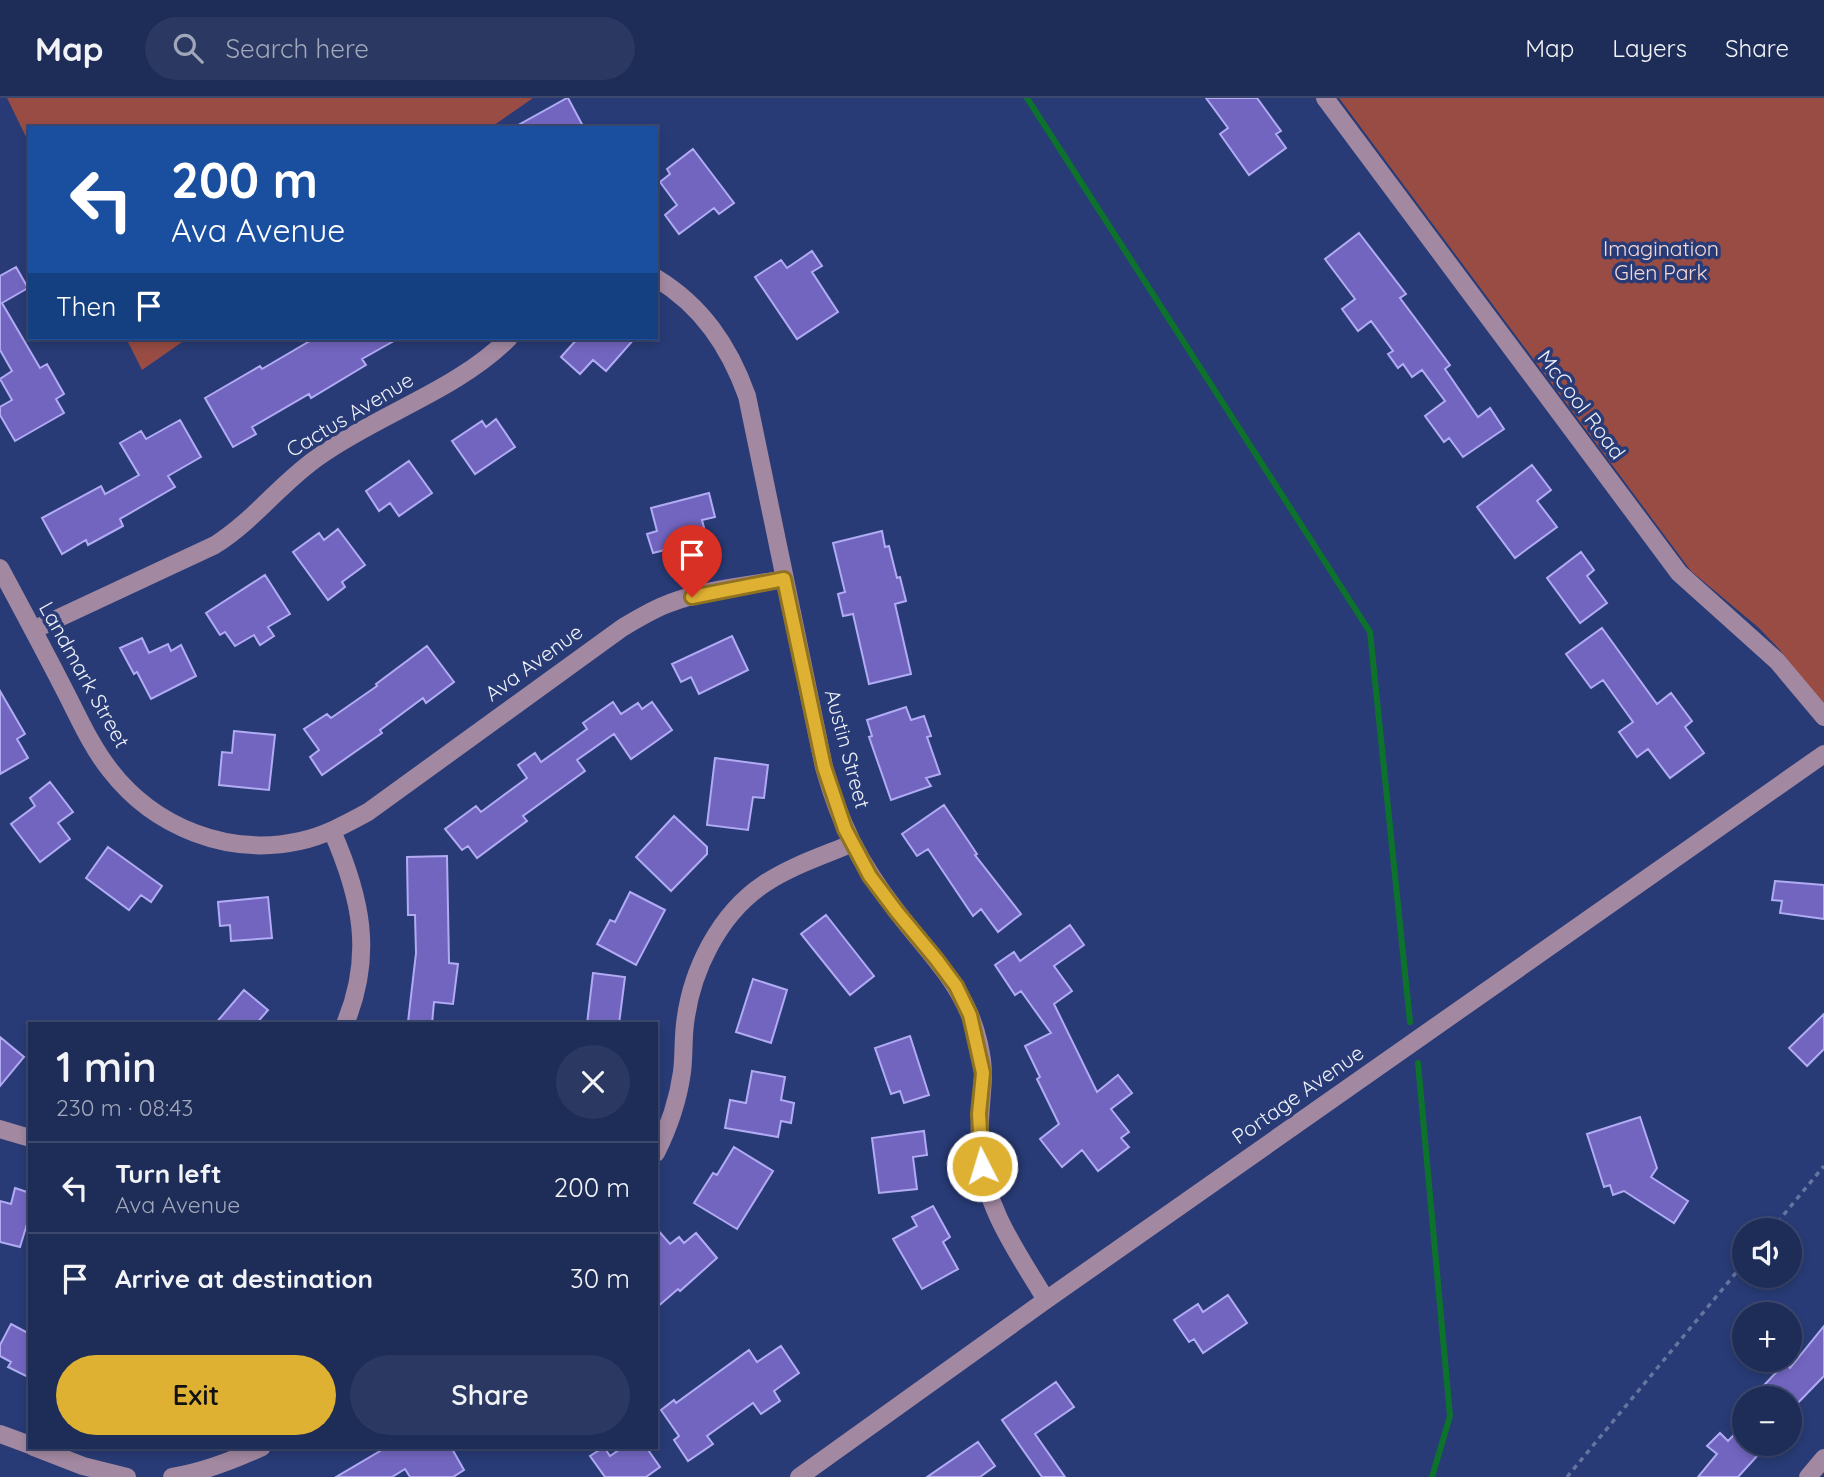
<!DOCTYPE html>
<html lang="en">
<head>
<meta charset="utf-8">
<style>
  body { margin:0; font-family:Quicksand,sans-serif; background:#2b3861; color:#f1f3f6; height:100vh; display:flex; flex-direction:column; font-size:26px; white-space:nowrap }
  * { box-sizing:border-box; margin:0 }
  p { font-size:23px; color:#a1a7ba }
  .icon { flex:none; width:38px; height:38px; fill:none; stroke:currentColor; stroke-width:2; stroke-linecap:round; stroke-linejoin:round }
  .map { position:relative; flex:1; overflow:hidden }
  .panel { position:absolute; left:28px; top:924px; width:630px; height:427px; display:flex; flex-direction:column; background:#1e2c58; border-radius:0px; box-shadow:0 4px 10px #0003,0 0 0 2px #3c486e }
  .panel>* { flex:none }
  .guide { position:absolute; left:28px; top:28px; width:630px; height:214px; border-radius:0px; box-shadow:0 4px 10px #0003,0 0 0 2px #3c486e; background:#1a4fa0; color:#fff; overflow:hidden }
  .fabs { position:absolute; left:1732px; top:1120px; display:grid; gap:14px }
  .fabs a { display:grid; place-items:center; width:70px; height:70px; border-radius:50%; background:#1e2c58; box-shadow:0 4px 10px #0003,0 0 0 2px #3c486e; font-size:35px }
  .pin { position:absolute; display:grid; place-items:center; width:60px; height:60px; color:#fff; margin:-72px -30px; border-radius:50% 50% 50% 0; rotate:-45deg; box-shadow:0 0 7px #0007 }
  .pin .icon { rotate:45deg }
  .me { position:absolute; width:77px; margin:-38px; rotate:355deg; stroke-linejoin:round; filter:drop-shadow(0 0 5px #0008) }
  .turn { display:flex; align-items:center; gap:24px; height:147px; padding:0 28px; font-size:32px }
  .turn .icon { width:91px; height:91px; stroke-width:2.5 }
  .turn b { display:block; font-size:49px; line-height:60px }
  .then { display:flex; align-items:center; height:66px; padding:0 28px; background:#0003; gap:14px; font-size:26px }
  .round { display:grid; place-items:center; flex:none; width:74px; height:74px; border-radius:37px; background:#2b3861 }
  .overview { display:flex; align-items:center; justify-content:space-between; height:119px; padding:0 28px }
  h1 { font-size:42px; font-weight:600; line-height:52px }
  .button { display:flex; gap:14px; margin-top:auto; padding:14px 28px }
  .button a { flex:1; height:80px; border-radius:42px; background:#deb133; color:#111; font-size:28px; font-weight:600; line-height:80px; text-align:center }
  .button a+a { background:#2b3861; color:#f1f3f6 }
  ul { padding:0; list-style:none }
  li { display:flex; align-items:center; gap:21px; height:91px; padding:0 28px; border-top:2px solid #3c486e }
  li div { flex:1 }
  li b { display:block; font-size:26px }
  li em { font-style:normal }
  header { display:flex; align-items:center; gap:42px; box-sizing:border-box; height:98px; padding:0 35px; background:#1e2c58; border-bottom:2px solid #3c486e }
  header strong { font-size:33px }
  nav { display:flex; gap:38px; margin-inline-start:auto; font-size:24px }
  .search { width:490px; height:63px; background:#2b3861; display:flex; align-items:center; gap:18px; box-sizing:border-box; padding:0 24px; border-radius:38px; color:#a1a7ba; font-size:26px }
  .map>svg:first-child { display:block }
</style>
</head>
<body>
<header>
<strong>Map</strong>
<div class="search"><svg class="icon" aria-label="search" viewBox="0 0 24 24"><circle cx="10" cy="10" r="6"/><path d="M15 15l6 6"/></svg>Search here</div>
<nav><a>Map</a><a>Layers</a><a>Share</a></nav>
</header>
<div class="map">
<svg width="1824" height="1379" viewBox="0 0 1824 1379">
  <rect width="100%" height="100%" fill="#283b76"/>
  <!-- green -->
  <path fill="#984c44" d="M 7,0 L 533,0 L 490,30 L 30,30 L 30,47 Z
    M 1339,0 L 1824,0 L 1824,609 L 1779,551 L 1759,530 L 1691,473 Z
    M 126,240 L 188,240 L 142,272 Z"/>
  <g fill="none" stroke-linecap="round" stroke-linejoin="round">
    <!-- stream -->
    <path stroke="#0d732c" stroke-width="6" d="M 1027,0 L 1370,534 L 1410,924
      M 1418,965 L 1450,1318 L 1432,1379"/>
  </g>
  <!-- building -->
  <path fill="#7265c0" stroke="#b1abf4" stroke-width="2" d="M 568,0 L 584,30 L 513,30 L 567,0 Z
    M 1206,0 L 1257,0 L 1281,33 L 1276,36 L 1286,50 L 1249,77 L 1220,36 L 1228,30 Z
    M 693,51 L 734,105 L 719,116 L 714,110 L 679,136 L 665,117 L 677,107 L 660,84 L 670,76 L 667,71 Z
    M 1359,135 L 1406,196 L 1400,200 L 1450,267 L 1445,271 L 1478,319 L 1490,310 L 1504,331 L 1463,359 L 1449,340 L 1444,344 L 1425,318 L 1445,303 L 1422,272 L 1412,279 L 1403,266 L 1398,270 L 1388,256 L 1393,253 L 1371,223 L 1358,233 L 1342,211 L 1355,201 L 1325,161 Z
    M 812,153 L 822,168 L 812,174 L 838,214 L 797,241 L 755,179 L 781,162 L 787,170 Z
    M 16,169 L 28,190 L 2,205 L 40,270 L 47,266 L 64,296 L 56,301 L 64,315 L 15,343 L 0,317 L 0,309 L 12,302 L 0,281 L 12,273 L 0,252 L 0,178 Z
    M 315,240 L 399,240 L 362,261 L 366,267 L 311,300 L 309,296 L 252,329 L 256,336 L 233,349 L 205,300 L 260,268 L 262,271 Z
    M 578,240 L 635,240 L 606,273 L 593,262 L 580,276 L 561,259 Z
    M 496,321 L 515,349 L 475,376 L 452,343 L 482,323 L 486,329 Z
    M 180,322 L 201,359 L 168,378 L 175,389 L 120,421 L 123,428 L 88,447 L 86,442 L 62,456 L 42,420 L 101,388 L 105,396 L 139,377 L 120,345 L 141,333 L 146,341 Z
    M 409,363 L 432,395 L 399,418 L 390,405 L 379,413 L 366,393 Z
    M 1532,367 L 1551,392 L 1537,403 L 1557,429 L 1515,460 L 1477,409 Z
    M 709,395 L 715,419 L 702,422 L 707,441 L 653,455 L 647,436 L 657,433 L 651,410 Z
    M 338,431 L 365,467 L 342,484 L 345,489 L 328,502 L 293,454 L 319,435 L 324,442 Z
    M 882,433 L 885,449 L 889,448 L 897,480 L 900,479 L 906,503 L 895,506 L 911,576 L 869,586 L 853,516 L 843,518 L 838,496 L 845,494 L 833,445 Z
    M 1581,454 L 1594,472 L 1587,478 L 1607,505 L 1580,525 L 1547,480 Z
    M 265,477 L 290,516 L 268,529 L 274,538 L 260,547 L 254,537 L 235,548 L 225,534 L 220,537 L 206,515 Z
    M 1602,530 L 1657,606 L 1671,595 L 1692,623 L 1685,629 L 1704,655 L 1670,680 L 1648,651 L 1637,659 L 1619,634 L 1633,624 L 1603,582 L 1591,590 L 1566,556 Z
    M 732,538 L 748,572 L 699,596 L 691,579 L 681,584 L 672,566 Z
    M 142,540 L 149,555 L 168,546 L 171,553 L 181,547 L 196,578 L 151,601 L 137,574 L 134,576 L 120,550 Z
    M 427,548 L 454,584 L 426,605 L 423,600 L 380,632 L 382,635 L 322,677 L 310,659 L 319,652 L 304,631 L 327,616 L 331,620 L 377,588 L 376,586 Z
    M 0,593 L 25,636 L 17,641 L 28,660 L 0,676 Z
    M 613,604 L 621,616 L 638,605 L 642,611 L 652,604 L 672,632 L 631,661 L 614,636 L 577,662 L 585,673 L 523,718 L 527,723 L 477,760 L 468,748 L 462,752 L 445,731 L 476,708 L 481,714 L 527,680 L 518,667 L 535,655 L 541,664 L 587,631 L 583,625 Z
    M 906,609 L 911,622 L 924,618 L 931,638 L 927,639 L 940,676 L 926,680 L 931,688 L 891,702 L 869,639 L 872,638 L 867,622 Z
    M 234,633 L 275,637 L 269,692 L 219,687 L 222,654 L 232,655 Z
    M 715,660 L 768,667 L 764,700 L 753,699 L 748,732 L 707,727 Z
    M 50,684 L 73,714 L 58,725 L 70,741 L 40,764 L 11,726 L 35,708 L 30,700 Z
    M 944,707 L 977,756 L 975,757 L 1021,816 L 998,834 L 981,811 L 973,818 L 928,751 L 917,758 L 902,736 Z
    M 674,718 L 707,749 L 707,756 L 671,793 L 636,759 Z
    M 108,749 L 162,788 L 151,804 L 141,797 L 129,812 L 86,780 Z
    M 447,758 L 449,865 L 458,866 L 453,906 L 434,904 L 432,926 L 408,924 L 416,855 L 415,817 L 408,817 L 407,759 Z
    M 1775,783 L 1824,787 L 1824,821 L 1780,815 L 1782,803 L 1772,802 Z
    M 630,794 L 665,812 L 636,867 L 597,846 L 610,822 L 615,824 Z
    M 268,799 L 272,840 L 231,843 L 230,827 L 220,828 L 218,804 Z
    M 826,817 L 874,878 L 850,897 L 801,836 Z
    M 1070,827 L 1084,847 L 1054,868 L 1072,893 L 1054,906 L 1097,994 L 1118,977 L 1132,995 L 1111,1011 L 1129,1034 L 1121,1040 L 1129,1049 L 1098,1073 L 1082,1052 L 1062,1069 L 1040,1041 L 1059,1026 L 1037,981 L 1040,979 L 1025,948 L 1051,935 L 1021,893 L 1015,897 L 995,867 L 1014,854 L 1020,863 Z
    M 593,875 L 625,879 L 619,926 L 587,926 Z
    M 753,881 L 787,892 L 771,945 L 736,934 Z
    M 244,892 L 268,912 L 256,926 L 215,926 Z
    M 1824,916 L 1824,951 L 1807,968 L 1789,950 Z
    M 910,938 L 929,997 L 904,1005 L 900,993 L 891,996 L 875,950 Z
    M 0,939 L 24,959 L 0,988 Z
    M 752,973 L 785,979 L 781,1002 L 794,1005 L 791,1025 L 781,1023 L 778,1039 L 725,1030 L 730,1002 L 746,1005 Z
    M 1640,1019 L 1657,1070 L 1651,1079 L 1688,1103 L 1674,1125 L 1624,1093 L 1613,1097 L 1610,1087 L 1604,1089 L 1587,1036 Z
    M 924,1033 L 927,1057 L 913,1059 L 917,1091 L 879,1095 L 872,1040 Z
    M 734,1049 L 773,1073 L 737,1131 L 694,1105 L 713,1075 L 717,1077 Z
    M 15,1090 L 30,1095 L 30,1116 L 20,1149 L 0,1144 L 0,1103 L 11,1106 Z
    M 933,1108 L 950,1139 L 943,1144 L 958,1171 L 922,1191 L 893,1141 L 917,1128 L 912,1119 Z
    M 656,1130 L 670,1146 L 679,1139 L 684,1145 L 696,1135 L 717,1160 L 680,1193 L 678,1191 L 656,1210 Z
    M 1228,1197 L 1247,1225 L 1203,1255 L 1194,1241 L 1189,1244 L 1174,1222 L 1198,1206 L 1203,1214 Z
    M 11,1226 L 30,1236 L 30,1280 L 8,1269 L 11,1264 L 0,1258 L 0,1247 Z
    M 1824,1228 L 1824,1278 L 1790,1313 L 1790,1300 L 1752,1300 L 1785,1265 L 1790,1270 Z
    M 781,1248 L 799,1275 L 774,1293 L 780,1303 L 761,1316 L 753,1305 L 707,1338 L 713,1346 L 688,1363 L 674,1342 L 679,1338 L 661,1312 L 674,1302 L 676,1305 L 749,1252 L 757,1264 Z
    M 1056,1284 L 1074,1309 L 1035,1336 L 1065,1379 L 1042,1379 L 1002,1322 Z
    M 1745,1325 L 1745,1346 L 1768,1346 L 1738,1379 L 1698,1379 L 1717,1356 L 1707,1348 L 1720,1335 L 1728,1343 Z
    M 978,1344 L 995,1368 L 980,1379 L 927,1379 Z
    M 387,1349 L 451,1349 L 464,1372 L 453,1379 L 410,1379 L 405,1371 L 392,1379 L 336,1379 Z
    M 604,1349 L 610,1358 L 623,1349 L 646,1349 L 660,1369 L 646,1379 L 605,1379 L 590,1358 Z"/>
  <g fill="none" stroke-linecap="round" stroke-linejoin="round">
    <!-- path -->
    <path stroke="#66749f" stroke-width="3.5" stroke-dasharray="5 5" stroke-linecap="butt" d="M 1771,1132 L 1824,1068
      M 1567,1379 L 1745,1164"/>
    <!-- minor -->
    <path stroke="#a288a1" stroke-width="18" d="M 1325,0 L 1679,475 L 1777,563 L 1824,619
      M 656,180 C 702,208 729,248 747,298 L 824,669 C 840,726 859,764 895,811 C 921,846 952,875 969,915 C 977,933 983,958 983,978 C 982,1003 978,1027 980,1052 C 984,1109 1018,1155 1046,1202
      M 0,470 C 22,511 44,552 65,593 C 79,620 91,648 110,672 C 154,729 228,759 300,743 C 324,738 346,726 368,714 L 622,530 C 637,521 653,511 670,505 C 706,491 746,488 784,481
      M 33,532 L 215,447 C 256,421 281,384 321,357 C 381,315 457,292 509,240
      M 332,733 C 361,799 374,857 345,926
      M 0,1031 L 30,1040
      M 656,1055 C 669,1029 678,1003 682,974 C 684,958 683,942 685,926 C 691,873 719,816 764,786 C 791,768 822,758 851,746
      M 0,1336 L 30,1347
      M 34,1349 L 83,1368 L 127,1379
      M 172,1379 C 204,1374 232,1363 262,1349
      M 799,1379 L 1046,1202 L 1824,656
      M 1808,1379 L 1824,1360"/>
  </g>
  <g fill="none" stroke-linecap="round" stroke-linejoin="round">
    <!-- route casing -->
    <g stroke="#907321" stroke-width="18">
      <path id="route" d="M 692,499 L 784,481 L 824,669 L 845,731 L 870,778 L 897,814 L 936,861 L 956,888 L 970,917 L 983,975 L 979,1016 L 982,1068"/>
    </g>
    <!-- route -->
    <use href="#route" stroke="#deb133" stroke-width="12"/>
  </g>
  <g text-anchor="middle" stroke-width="7" stroke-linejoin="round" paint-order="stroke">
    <!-- park labels -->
    <g font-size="21" fill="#f5d7d3" stroke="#283b76">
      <text x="1661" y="158">Imagination<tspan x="1661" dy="24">Glen Park</tspan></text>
    </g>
    <!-- street labels -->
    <g font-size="21" fill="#eef1f8" stroke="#283b76">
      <text transform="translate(1581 307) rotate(53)" y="7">McCool Road</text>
      <text transform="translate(350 317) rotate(-31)" y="7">Cactus Avenue</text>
      <text transform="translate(534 565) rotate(-36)" y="7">Ava Avenue</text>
      <text transform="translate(84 577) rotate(61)" y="7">Landmark Street</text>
      <text transform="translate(847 651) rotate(75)" y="7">Austin Street</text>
      <text transform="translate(1298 997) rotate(-35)" y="7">Portage Avenue</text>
    </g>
  </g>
</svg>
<div class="fabs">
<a><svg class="icon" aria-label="sound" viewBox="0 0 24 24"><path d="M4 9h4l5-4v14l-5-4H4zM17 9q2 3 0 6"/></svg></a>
<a>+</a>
<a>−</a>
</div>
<div class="pin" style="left:692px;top:499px;background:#d93025"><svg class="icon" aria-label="arrive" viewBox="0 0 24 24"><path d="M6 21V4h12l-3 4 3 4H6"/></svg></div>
<svg class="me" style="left:982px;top:1068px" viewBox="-20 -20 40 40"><circle r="17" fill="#deb133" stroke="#fff" stroke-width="3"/><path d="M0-11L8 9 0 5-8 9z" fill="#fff"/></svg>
<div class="guide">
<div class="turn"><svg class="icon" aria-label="left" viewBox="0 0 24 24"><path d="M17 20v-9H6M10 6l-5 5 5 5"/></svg><div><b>200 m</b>Ava Avenue</div></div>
<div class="then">Then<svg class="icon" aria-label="arrive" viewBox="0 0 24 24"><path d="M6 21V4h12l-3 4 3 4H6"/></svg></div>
</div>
<section class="panel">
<div class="overview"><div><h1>1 min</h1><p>230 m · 08:43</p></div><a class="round"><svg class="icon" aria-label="close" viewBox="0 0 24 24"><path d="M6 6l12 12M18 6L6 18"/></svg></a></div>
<ul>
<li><svg class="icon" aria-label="left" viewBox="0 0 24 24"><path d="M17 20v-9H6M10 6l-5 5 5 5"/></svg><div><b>Turn left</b><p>Ava Avenue</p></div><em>200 m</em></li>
<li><svg class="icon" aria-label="arrive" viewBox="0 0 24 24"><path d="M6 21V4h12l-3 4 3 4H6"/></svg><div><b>Arrive at destination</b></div><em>30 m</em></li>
</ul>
<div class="button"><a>Exit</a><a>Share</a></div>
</section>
</div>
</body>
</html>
